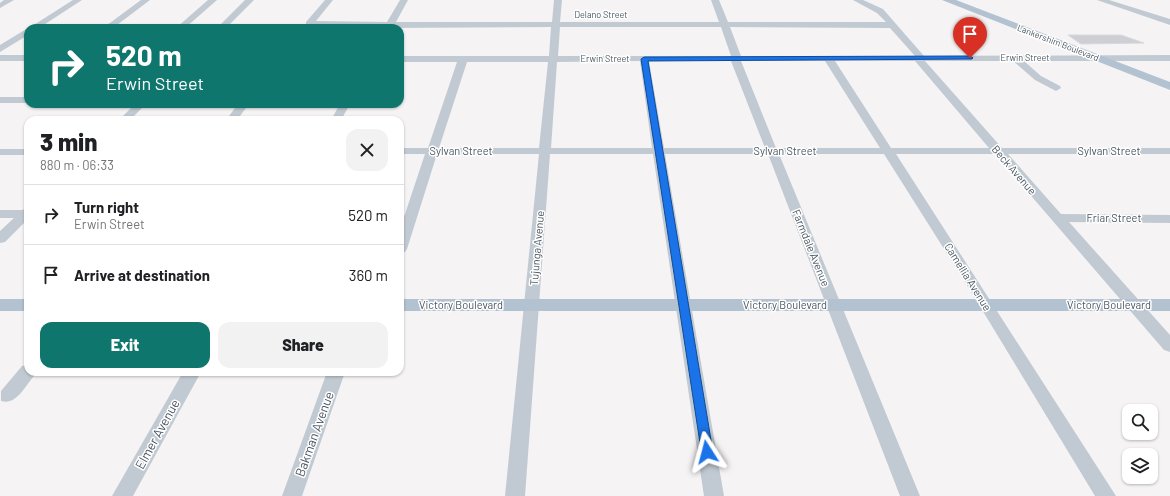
<!DOCTYPE html>
<html lang="en">
<head>
<meta charset="utf-8">
<style>
  body { margin:0; font-family:Barlow,sans-serif; background:#f2f2f2; color:#202124; height:100vh; display:flex; flex-direction:column; font-size:15px; white-space:nowrap }
  * { box-sizing:border-box; margin:0 }
  p { font-size:13px; color:#757577 }
  .icon { flex:none; width:22px; height:22px; fill:none; stroke:currentColor; stroke-width:2; stroke-linecap:round; stroke-linejoin:round }
  .map { position:relative; flex:1; overflow:hidden }
  .sheet { position:absolute; left:24px; top:116px; width:380px; height:260px; display:flex; flex-direction:column; background:#fff; border-radius:12px; box-shadow:0 1px 3px #0004 }
  .sheet>* { flex:none }
  .guide { position:absolute; left:24px; top:24px; width:380px; height:84px; border-radius:12px; box-shadow:0 1px 3px #0004; background:#0f766e; color:#fff; overflow:hidden }
  .tools { position:absolute; left:1122px; top:404px; display:grid; gap:8px }
  .tools a { display:grid; place-items:center; width:36px; height:36px; border-radius:8px; background:#fff; box-shadow:0 1px 3px #0004; font-size:20px }
  .pin { position:absolute; display:grid; place-items:center; width:34px; height:34px; color:#fff; margin:-41px -17px; border-radius:50% 50% 50% 0; rotate:-45deg; box-shadow:0 0 4px #0007 }
  .pin .icon { rotate:45deg }
  .me { position:absolute; width:44px; margin:-22px; rotate:351deg; stroke-linejoin:round; filter:drop-shadow(0 0 3px #0008) }
  .turn { display:flex; align-items:center; gap:14px; height:84px; padding:0 16px; font-size:18px }
  .turn .icon { width:52px; height:52px; stroke-width:2.5 }
  .turn b { display:block; font-size:28px; line-height:34px }
  .round { display:grid; place-items:center; flex:none; width:42px; height:42px; border-radius:12px; background:#f2f2f2 }
  .summary { display:flex; align-items:center; justify-content:space-between; height:68px; padding:0 16px }
  h1 { font-size:24px; font-weight:800; line-height:30px }
  .action { display:flex; gap:8px; margin-top:auto; padding:8px 16px }
  .action a { flex:1; height:46px; border-radius:12px; background:#0f766e; color:#fff; font-size:16px; font-weight:800; line-height:46px; text-align:center }
  .action a+a { background:#f2f2f2; color:#202124 }
  ul { padding:0; list-style:none }
  li { display:flex; align-items:center; gap:12px; height:60px; padding:0 16px; border-top:1px solid #e0e0e0 }
  li div { flex:1 }
  li b { display:block; font-size:15px }
  li em { font-style:normal }
  .map>svg:first-child { display:block }
</style>
</head>
<body>
<div class="map">
<svg width="1170" height="496" viewBox="0 0 1170 496">
  <rect width="100%" height="100%" fill="#f5f3f3"/>
  <!-- building -->
  <path fill="#cdcfd5" stroke="#d7d9de" d="M 1068,35 L 1121,35 L 1144,43 L 1081,44 Z"/>
  <g fill="none" stroke-linecap="round" stroke-linejoin="round">
    <!-- minor -->
    <path fill="#c1cad2" fill-rule="evenodd" d="M 4,0 L 14,0 L 0,8 L 0,3 Z
      M 73,0 L 82,0 L 39,28 L 29,28 Z
      M 141,0 L 150,0 L 113,28 L 103,28 Z
      M 208,0 L 217,0 L 185,28 L 176,28 Z
      M 245,0 L 254,0 L 226,28 L 217,28 Z
      M 325,0 L 333,0 L 316,21 L 387,22 L 400,0 L 408,0 L 396,22 L 552,22 L 554,0 L 562,0 L 560,22 L 719,22 L 711,0 L 719,0 L 728,22 L 886,22 L 877,13 L 853,0 L 863,0 L 883,9 L 924,56 L 1170,55 L 1170,61 L 1024,61 L 1041,76 L 1060,86 L 1061,88 L 1056,91 L 1035,80 L 1013,61 L 925,61 L 1002,148 L 1170,148 L 1170,154 L 1008,154 L 1061,214 L 1170,215 L 1170,223 L 1069,222 L 1170,335 L 1170,352 L 1164,350 L 995,154 L 896,154 L 1116,496 L 1095,496 L 970,290 L 884,154 L 779,154 L 920,496 L 900,496 L 768,154 L 665,154 L 724,496 L 704,496 L 653,154 L 550,154 L 525,496 L 505,496 L 539,154 L 437,154 L 407,249 L 405,252 L 400,253 L 400,229 L 425,154 L 400,154 L 400,148 L 428,148 L 457,62 L 400,62 L 400,56 L 549,56 L 551,27 L 384,28 L 384,27 L 306,26 L 306,22 ZM 560,27 L 721,27 L 731,56 L 558,56 ZM 730,27 L 890,28 L 915,56 L 741,56 ZM 640,61 L 652,148 L 551,148 L 557,62 ZM 649,61 L 731,61 L 765,148 L 664,148 ZM 741,61 L 825,61 L 880,148 L 776,148 ZM 835,61 L 915,61 L 989,148 L 891,148 ZM 467,62 L 548,62 L 539,148 L 439,148 Z
      M 1097,0 L 1109,0 L 1170,19 L 1170,25 Z
      M 28,28 L 28,35 L 0,52 L 0,45 Z
      M 0,55 L 28,55 L 28,61 L 0,61 Z
      M 0,97 L 28,97 L 28,103 L 0,103 Z
      M 135,104 L 146,104 L 130,120 L 119,120 Z
      M 238,104 L 249,104 L 237,120 L 226,120 Z
      M 340,104 L 350,104 L 341,120 L 331,120 Z
      M 0,149 L 28,149 L 28,155 L 0,155 Z
      M 28,208 L 28,219 L 5,242 L 0,243 L 0,231 L 14,218 L 0,218 L 0,210 L 22,210 Z
      M 28,365 L 28,372 L 36,372 L 34,376 C 25,386 16,406 1,401 L 1,391 L 22,366 Z
      M 183,372 L 201,372 L 133,496 L 112,496 Z
      M 327,372 L 345,372 L 302,496 L 282,496 Z"/>
    <!-- major -->
    <path fill="#b3c2d1" fill-rule="evenodd" d="M 942,0 L 956,0 L 1170,82 L 1170,90 Z
      M 0,299 L 28,299 L 28,311 L 0,311 Z
      M 400,299 L 1170,299 L 1170,311 L 400,311 Z"/>
  </g>
  <!-- route -->
  <path fill="#1a73e8" stroke="#114b97" d="M 970,56 L 973,58 L 972,59 L 648,61 L 713,452 L 711,456 L 707,457 L 702,456 L 641,59 L 644,57 Z"/>
  <g text-anchor="middle" stroke-width="3" stroke-linejoin="round" paint-order="stroke">
    <!-- far-street labels -->
    <g font-size="9" fill="#4a5661" stroke="#fff">
      <text x="601" y="18">Delano Street</text>
      <text transform="translate(1058 43) rotate(21)" y="3">Lankershim Boulevard</text>
      <text x="1025" y="61">Erwin Street</text>
      <text x="605" y="62">Erwin Street</text>
    </g>
    <!-- street labels -->
    <g font-size="11" fill="#4a5661" stroke="#fff">
      <text x="461" y="155">Sylvan Street</text>
      <text x="785" y="155">Sylvan Street</text>
      <text x="1109" y="155">Sylvan Street</text>
      <text transform="translate(1014 170) rotate(49)" y="4">Beck Avenue</text>
      <text x="1114" y="222">Friar Street</text>
      <text transform="translate(537 248) rotate(-85)" y="4">Tujunga Avenue</text>
      <text transform="translate(811 248) rotate(68)" y="4">Farmdale Avenue</text>
      <text transform="translate(968 277) rotate(58)" y="4">Camellia Avenue</text>
      <text x="461" y="309">Victory Boulevard</text>
      <text x="785" y="309">Victory Boulevard</text>
      <text x="1109" y="309">Victory Boulevard</text>
    </g>
    <!-- near-street labels -->
    <g font-size="13" fill="#4a5661" stroke="#fff">
      <text transform="translate(157 434) rotate(-61)" y="5">Elmer Avenue</text>
      <text transform="translate(314 434) rotate(-70)" y="5">Bakman Avenue</text>
    </g>
  </g>
</svg>
<div class="tools">
<a><svg class="icon" aria-label="search" viewBox="0 0 24 24"><circle cx="10" cy="10" r="6"/><path d="M15 15l6 6"/></svg></a>
<a><svg class="icon" aria-label="layers" viewBox="0 0 24 24"><path d="M12 4l9 5-9 5-9-5zM3 14l9 5 9-5"/></svg></a>
</div>
<div class="pin" style="left:970px;top:58px;background:#d93025"><svg class="icon" aria-label="arrive" viewBox="0 0 24 24"><path d="M6 21V4h12l-3 4 3 4H6"/></svg></div>
<svg class="me" style="left:707px;top:452px" viewBox="-20 -20 40 40"><path d="M0-17L14 15 0 8-14 15z" fill="#1a73e8" stroke="#fff" stroke-width="4"/></svg>
<div class="guide">
<div class="turn"><svg class="icon" aria-label="right" viewBox="0 0 24 24"><path d="M7 20v-9h11M14 6l5 5-5 5"/></svg><div><b>520 m</b>Erwin Street</div></div>
</div>
<section class="sheet">
<div class="summary"><div><h1>3 min</h1><p>880 m · 06:33</p></div><a class="round"><svg class="icon" aria-label="close" viewBox="0 0 24 24"><path d="M6 6l12 12M18 6L6 18"/></svg></a></div>
<ul>
<li><svg class="icon" aria-label="right" viewBox="0 0 24 24"><path d="M7 20v-9h11M14 6l5 5-5 5"/></svg><div><b>Turn right</b><p>Erwin Street</p></div><em>520 m</em></li>
<li><svg class="icon" aria-label="arrive" viewBox="0 0 24 24"><path d="M6 21V4h12l-3 4 3 4H6"/></svg><div><b>Arrive at destination</b></div><em>360 m</em></li>
</ul>
<div class="action"><a>Exit</a><a>Share</a></div>
</section>
</div>
</body>
</html>
